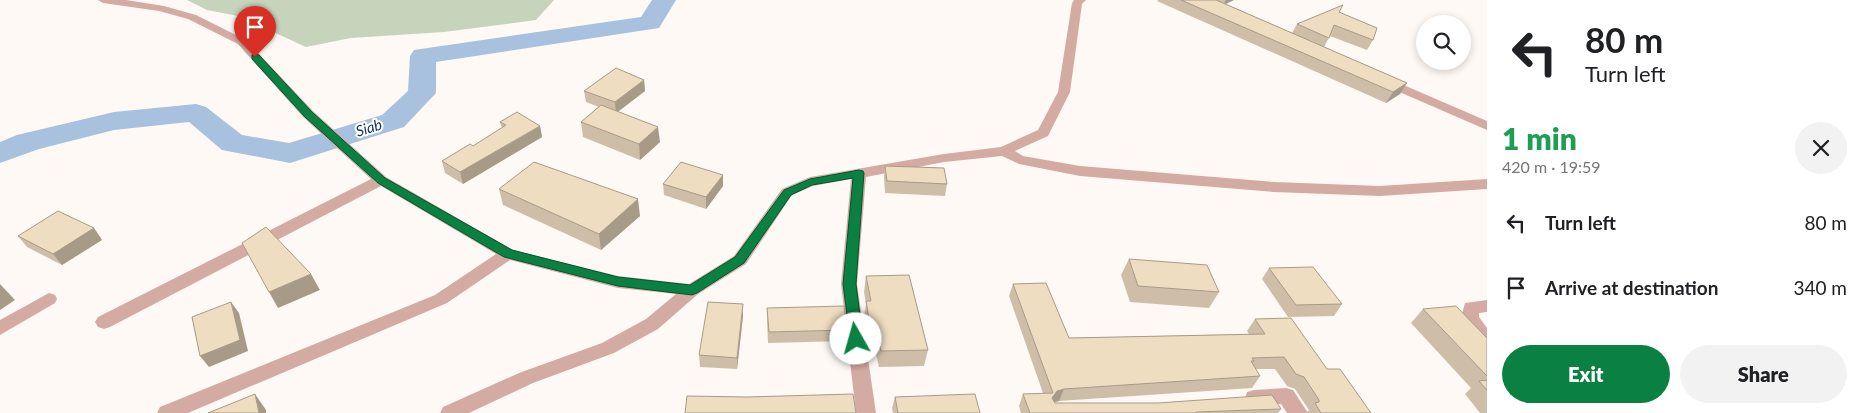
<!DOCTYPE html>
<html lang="en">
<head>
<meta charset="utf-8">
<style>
  body { margin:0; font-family:Lato,sans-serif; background:#f2f2f2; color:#202124; height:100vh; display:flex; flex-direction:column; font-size:19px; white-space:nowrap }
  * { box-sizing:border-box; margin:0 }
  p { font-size:16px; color:#757577 }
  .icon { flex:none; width:28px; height:28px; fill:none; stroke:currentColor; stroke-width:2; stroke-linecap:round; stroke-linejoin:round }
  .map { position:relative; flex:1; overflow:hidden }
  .side { display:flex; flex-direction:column; background:#fff; width:375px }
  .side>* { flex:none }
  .hud { background:#fff; color:#202124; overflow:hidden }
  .buttons { position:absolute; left:1416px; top:15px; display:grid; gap:10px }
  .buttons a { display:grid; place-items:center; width:55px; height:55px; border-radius:50%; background:#fff; box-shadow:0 2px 8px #0003; font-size:25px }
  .pin { position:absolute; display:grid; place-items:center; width:42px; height:42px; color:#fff; margin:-51px -21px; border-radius:50% 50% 50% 0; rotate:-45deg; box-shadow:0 0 5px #0007 }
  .pin .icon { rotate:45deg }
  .me { position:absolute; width:55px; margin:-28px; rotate:353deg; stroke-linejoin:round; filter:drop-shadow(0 0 4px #0008) }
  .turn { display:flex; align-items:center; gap:18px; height:105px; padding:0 15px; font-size:22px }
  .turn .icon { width:65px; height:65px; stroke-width:2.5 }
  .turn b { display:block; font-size:35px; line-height:42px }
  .round { display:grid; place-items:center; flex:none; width:52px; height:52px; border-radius:26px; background:#f2f2f2 }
  .headline { display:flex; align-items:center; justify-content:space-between; height:85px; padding:0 15px }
  h1 { font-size:30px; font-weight:800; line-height:38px; color:#1e9e55 }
  .primary-button { display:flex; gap:10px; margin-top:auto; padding:10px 15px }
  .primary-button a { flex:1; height:58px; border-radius:30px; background:#0b8043; color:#fff; font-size:20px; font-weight:800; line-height:58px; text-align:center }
  .primary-button a+a { background:#f2f2f2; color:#202124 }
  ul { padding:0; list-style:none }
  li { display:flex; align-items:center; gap:15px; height:65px; padding:0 15px }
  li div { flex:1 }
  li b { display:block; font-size:19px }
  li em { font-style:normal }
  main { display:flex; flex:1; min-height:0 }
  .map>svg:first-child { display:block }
</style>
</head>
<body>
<main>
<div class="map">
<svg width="1487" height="413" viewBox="0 0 1487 413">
  <rect width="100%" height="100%" fill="#fef9f4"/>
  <!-- green -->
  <path fill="#c7d4bc" d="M 187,0 L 554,0 L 536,20 L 444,32 L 351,38 L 306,47 L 238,16 L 207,10 Z"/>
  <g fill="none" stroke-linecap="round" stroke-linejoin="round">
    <!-- river -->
    <path fill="#a8c1df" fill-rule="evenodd" d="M 652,0 L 676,0 L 659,28 L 436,62 L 436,93 L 404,127 L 290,163 L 222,150 L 189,122 L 114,130 L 39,149 L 0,163 L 0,142 L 17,135 L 114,112 L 196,104 L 206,107 L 242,135 L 289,143 L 382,115 L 408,91 L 410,56 L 414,50 L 641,17 Z"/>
    <!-- street -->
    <path fill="#d4aba2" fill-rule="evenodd" d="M 98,0 L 126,0 L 164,6 L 196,15 L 246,40 L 313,111 L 386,177 L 513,250 L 618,276 L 689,284 L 734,256 L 782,189 L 810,177 L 944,154 L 1001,147 L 1038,130 L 1058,92 L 1072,3 L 1074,0 L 1086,0 L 1082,4 L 1070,92 L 1048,136 L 1015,151 L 1023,156 L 1080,166 L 1274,182 L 1380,186 L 1487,179 L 1487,189 L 1380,196 L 1274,192 L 1080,176 L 1019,164 L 1002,156 L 944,162 L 866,177 L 857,284 L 876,413 L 856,413 L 841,284 L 851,179 L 813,186 L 792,195 L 746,264 L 698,294 L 658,329 L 614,353 L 533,383 L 469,413 L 440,413 L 443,407 L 519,373 L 602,343 L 646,319 L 676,294 L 618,288 L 510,260 L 447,303 L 188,413 L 157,413 L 160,407 L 435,295 L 496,254 L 381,186 L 110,327 L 104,329 L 98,327 L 95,322 L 98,317 L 371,179 L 303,117 L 238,44 L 188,19 L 159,11 L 103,3 Z
      M 1385,77 L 1487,121 L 1487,130 L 1381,84 L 1379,81 L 1381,78 Z
      M 49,293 L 55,295 L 57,299 L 55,303 L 0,335 L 0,320 Z
      M 1487,300 L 1487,312 L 1479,313 L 1479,317 L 1487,328 L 1487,349 L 1481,347 L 1461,318 L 1465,303 Z
      M 1286,388 L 1293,390 L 1308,413 L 1287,413 L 1281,404 L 1254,406 L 1247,404 L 1245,398 L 1247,392 L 1254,390 Z"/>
  </g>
  <!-- wall -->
  <path fill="#cebea7" d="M 1158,0 L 1234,0 L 1226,4 L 1292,33 L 1297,24 L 1339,12 L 1373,40 L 1367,50 L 1330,36 L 1324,47 L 1407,83 L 1400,94 L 1386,103 L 1157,1 Z
    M 644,80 L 645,91 L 618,112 L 660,142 L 640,160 L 583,137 L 581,122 L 599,107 L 586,102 L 584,91 Z
    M 500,122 L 540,126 L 542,137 L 463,184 L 445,173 L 442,161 L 473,146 L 502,128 Z
    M 885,166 L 947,184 L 945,196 L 885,193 L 884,177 Z
    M 663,184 L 723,186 L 706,209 L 664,195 Z
    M 499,189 L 640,216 L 601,250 L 503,205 Z
    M 94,228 L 102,240 L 62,265 L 27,247 L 18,236 Z
    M 1129,259 L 1219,292 L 1209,308 L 1130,302 L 1121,275 Z
    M 1269,268 L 1342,304 L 1334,316 L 1288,317 L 1262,279 Z
    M 866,276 L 928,350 L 924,366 L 879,367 L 873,341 L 867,341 L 864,317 L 866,304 L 864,292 Z
    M 1013,284 L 1069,338 L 1249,334 L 1247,331 L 1255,319 L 1327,369 L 1371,413 L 1306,413 L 1309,410 L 1295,389 L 1287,386 L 1275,369 L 1256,369 L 1260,376 L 1252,388 L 1059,401 L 1055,402 L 1055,403 L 1281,409 L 1278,413 L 1021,413 L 1019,406 L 1023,394 L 1043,393 L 1009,296 Z
    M 767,308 L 847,330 L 846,341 L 768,343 L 767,320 Z
    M 1423,309 L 1487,338 L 1487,413 L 1480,413 L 1465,394 L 1471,388 L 1411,323 Z
    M 743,316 L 737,369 L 700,367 L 699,355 Z
    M 895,397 L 980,413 L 893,413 L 892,408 Z"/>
  <!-- shaded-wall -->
  <path fill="#a79b88" d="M 1226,0 L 1234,0 L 1223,5 Z
    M 644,80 L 645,91 L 616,113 L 615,102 Z
    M 1407,83 L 1400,94 L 1386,103 L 1393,92 Z
    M 540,126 L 542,137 L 463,184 L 460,172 Z
    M 658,127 L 660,142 L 640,160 L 639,144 Z
    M 723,175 L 723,186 L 706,209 L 706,197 Z
    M 638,199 L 640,216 L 601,250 L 599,234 Z
    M 94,228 L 102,240 L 62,265 L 53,254 Z
    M 311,274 L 320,290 L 278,308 L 269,292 Z
    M 0,284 L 15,300 L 0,310 Z
    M 231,302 L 239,313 L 248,351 L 209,367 L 200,356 Z
    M 743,304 L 743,316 L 737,369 L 737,358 Z
    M 1064,389 L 1059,401 L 1051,403 L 1052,398 L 1057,391 Z
    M 255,394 L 266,410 L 266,413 L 259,413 Z"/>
  <!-- building -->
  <path fill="#efddc2" stroke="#a79b88" d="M 1181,0 L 1216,0 L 1407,83 L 1393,92 Z
    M 1343,5 L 1339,12 L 1377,28 L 1373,40 L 1334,25 L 1329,38 L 1297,24 Z
    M 616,68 L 644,80 L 615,102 L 584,91 Z
    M 601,105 L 658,127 L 639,144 L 581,122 Z
    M 517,112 L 540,126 L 460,172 L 442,161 L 470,144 L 473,146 L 506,125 L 500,122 Z
    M 534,162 L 638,199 L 599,234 L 499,189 Z
    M 681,162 L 723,175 L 706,197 L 663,184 Z
    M 885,166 L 944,168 L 947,184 L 887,181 Z
    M 58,211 L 94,228 L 53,254 L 18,236 Z
    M 266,227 L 311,274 L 269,292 L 242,243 Z
    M 1129,259 L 1207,265 L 1219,292 L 1138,286 Z
    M 1313,267 L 1342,304 L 1296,305 L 1269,268 Z
    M 909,275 L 928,350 L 881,351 L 876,324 L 870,325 L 866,301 L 871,301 L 866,276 Z
    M 1046,283 L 1069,338 L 1265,334 L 1255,319 L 1291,318 L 1327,369 L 1340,369 L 1371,413 L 1321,413 L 1315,403 L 1319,402 L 1319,400 L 1304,377 L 1296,374 L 1284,357 L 1252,358 L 1254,361 L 1251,361 L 1260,376 L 1064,389 L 1057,391 L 1052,398 L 1055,403 L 1158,403 L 1272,395 L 1281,409 L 1196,412 L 1196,413 L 1030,413 L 1023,394 L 1053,393 L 1013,284 Z
    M 231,302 L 240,340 L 200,356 L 192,317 Z
    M 708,302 L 743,304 L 737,358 L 699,355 Z
    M 844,306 L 847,330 L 769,332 L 767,308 Z
    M 1456,306 L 1487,338 L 1487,376 L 1423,309 Z
    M 1487,380 L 1487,390 L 1479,381 Z
    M 255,394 L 259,413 L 208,413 Z
    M 853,394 L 856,413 L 685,413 L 687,396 L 747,397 Z
    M 975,394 L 980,413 L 898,413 L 895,397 Z"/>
  <!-- route -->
  <path fill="#0b8043" stroke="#07532c" d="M 255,54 L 259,55 L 312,112 L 385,178 L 512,250 L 618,277 L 690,285 L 735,257 L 784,190 L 810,179 L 859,170 L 863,171 L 864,173 L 856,284 L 863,339 L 861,343 L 856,344 L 852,343 L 850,339 L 843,284 L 853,178 L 812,185 L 791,195 L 744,263 L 697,293 L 692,295 L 618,286 L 504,257 L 378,183 L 305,117 L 252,59 L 252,55 Z"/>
  <g text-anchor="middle" stroke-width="4" stroke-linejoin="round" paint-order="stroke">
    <!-- water labels -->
    <g font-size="15" font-style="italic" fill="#153860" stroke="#fff">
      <text transform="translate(369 128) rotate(-17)" y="5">Siab</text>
    </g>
  </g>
</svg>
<div class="buttons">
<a><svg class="icon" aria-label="search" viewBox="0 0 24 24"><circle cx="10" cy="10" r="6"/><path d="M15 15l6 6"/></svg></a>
</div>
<div class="pin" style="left:255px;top:57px;background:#d93025"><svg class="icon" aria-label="arrive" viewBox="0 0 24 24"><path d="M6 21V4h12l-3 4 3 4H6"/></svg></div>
<svg class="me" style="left:856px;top:339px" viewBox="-20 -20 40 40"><circle r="19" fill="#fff"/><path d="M0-13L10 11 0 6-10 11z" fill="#0b8043"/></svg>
</div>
<section class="side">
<div class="hud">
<div class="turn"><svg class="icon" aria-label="left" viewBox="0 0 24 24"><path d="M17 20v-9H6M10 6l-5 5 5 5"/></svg><div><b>80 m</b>Turn left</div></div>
</div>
<div class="headline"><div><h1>1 min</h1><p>420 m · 19:59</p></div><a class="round"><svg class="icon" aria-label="close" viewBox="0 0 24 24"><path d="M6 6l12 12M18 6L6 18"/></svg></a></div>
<ul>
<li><svg class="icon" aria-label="left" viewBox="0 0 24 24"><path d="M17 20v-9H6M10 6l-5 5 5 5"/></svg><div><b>Turn left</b></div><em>80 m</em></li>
<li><svg class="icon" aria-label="arrive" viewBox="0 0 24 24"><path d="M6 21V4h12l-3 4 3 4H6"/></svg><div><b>Arrive at destination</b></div><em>340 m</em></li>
</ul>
<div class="primary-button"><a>Exit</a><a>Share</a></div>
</section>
</main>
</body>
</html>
